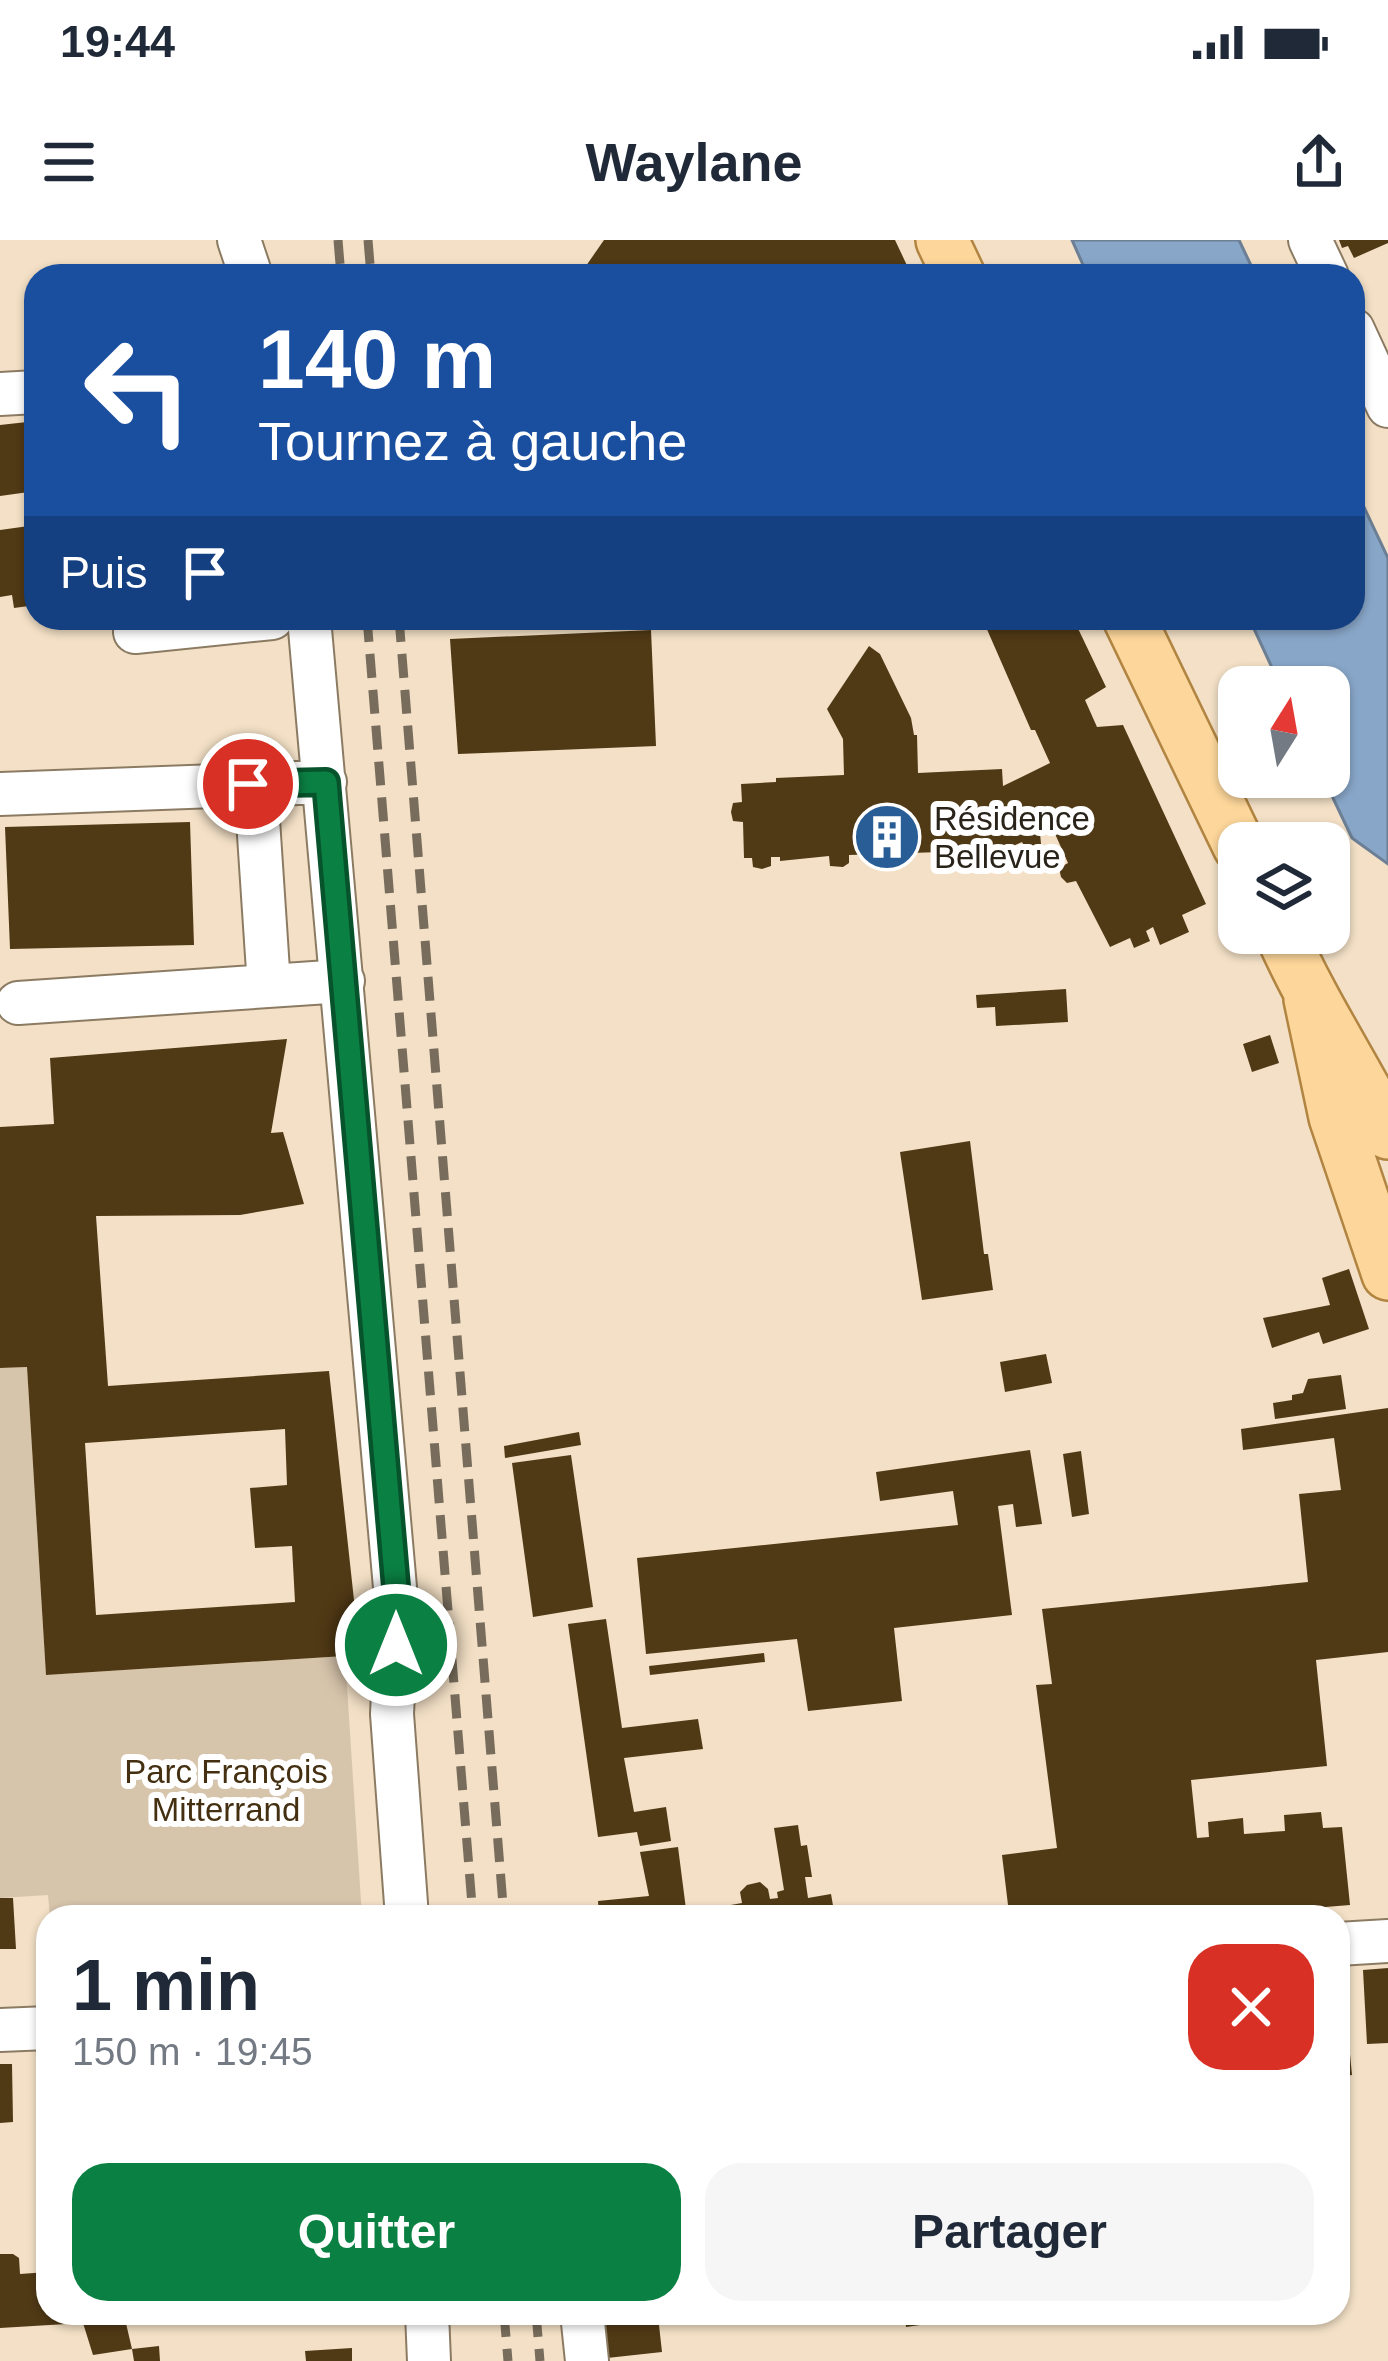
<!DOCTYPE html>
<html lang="fr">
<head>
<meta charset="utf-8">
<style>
  body { margin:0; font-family:Arial,sans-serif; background:#f6f6f7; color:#1f2937; height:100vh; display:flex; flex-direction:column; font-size:45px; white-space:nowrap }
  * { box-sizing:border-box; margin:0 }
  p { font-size:39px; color:#747a83 }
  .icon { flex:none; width:66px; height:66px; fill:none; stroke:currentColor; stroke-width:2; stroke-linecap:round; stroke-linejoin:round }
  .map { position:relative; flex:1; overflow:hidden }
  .sheet { position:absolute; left:36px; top:1665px; width:1314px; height:420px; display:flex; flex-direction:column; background:#fff; border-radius:36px; box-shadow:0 3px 9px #0004 }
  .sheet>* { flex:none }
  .guide { position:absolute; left:24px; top:24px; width:1341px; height:366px; border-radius:36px; box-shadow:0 3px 9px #0004; background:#1a4fa0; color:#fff; overflow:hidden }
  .needle { width:78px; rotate:11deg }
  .fabs { position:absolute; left:1218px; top:426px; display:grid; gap:24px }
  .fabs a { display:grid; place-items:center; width:132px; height:132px; border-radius:24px; background:#fff; box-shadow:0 3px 9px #0004; font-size:60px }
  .pin { position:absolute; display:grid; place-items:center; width:102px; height:102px; color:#fff; margin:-51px; border:6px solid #fff; border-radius:50%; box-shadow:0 3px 12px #0007 }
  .me { position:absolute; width:132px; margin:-66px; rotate:0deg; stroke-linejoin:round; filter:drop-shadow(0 0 9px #0008) }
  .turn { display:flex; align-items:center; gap:42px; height:252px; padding:0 36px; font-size:54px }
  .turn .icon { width:156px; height:156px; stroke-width:2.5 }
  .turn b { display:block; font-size:84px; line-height:102px }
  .then { display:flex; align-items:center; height:114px; padding:0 36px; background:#0003; gap:24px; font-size:45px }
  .round { display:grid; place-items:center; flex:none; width:126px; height:126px; border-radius:36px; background:#f6f6f7 }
  .summary { display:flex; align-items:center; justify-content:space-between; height:204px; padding:0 36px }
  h1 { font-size:72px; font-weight:600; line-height:90px }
  .cta { display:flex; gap:24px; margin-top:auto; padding:24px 36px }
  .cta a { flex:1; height:138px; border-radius:36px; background:#0b8043; color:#fff; font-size:48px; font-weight:600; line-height:138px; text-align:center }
  .cta a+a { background:#f6f6f7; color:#1f2937 }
  .status { display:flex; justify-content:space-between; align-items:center; height:84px; padding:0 60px; background:#fff; direction:ltr }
  .status svg { height:33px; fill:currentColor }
  header { display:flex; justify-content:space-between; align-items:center; height:156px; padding:0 36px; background:#fff; font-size:54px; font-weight:600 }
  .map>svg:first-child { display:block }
</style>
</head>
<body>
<div class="status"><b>19:44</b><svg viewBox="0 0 49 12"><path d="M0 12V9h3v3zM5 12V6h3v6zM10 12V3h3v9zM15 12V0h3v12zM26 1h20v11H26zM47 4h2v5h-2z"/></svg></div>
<header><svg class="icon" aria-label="menu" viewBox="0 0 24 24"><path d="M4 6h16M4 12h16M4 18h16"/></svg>Waylane<svg class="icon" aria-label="share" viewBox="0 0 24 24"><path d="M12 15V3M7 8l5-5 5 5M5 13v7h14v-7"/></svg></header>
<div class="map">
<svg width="1388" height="2121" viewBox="0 0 1388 2121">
  <rect width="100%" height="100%" fill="#f3e0c6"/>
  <!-- green -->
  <path fill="#d6c4ab" d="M 27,1127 L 46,1435 L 345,1416 L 362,1677 L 50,1677 L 48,1655 L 0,1658 L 0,1128 Z"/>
  <!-- water -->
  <path fill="#88a6c8" stroke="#6c7f94" stroke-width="3" d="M 1072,0 L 1239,0 L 1256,36 L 1088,36 Z
    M 1353,244 L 1388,318 L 1388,624 L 1352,598 L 1323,537 L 1329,537 L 1329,447 L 1281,447 L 1249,378 L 1353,378 Z"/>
  <!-- building -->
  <path fill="#503915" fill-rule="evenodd" d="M 604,0 L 895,0 L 912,36 L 681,33 L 679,36 L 579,36 Z
    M 1339,0 L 1388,0 L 1388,3 L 1354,18 L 1348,6 L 1342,8 Z
    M 36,181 L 36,251 L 0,256 L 0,185 Z
    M 36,285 L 36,365 L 14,368 L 12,355 L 0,357 L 0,290 Z
    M 982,378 L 1073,378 L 1106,447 L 1085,460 L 1097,487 L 1123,485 L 1206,664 L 1182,675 L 1189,692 L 1160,705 L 1153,687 L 1146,691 L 1150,701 L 1134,708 L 1130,698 L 1110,707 L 1076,641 L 1067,643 L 1061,637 L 1059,628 L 1068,623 L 1052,587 L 1040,593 L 1041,604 L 1032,609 L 1026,609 L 1022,602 L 1006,609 L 961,611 L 960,620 L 952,623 L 942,621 L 941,612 L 849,615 L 849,623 L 843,627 L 830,626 L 829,616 L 780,621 L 780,617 L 771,617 L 771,626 L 762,629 L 753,627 L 752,618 L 744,618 L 743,582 L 733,581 L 731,572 L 733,563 L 742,562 L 741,544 L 776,542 L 776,538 L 844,535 L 843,499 L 827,469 L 869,406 L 880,414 L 911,478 L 914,495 L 917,495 L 918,533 L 1002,529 L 1003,546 L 1050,523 L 1035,490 L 1031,490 Z
    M 651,390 L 656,506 L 458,514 L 450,399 Z
    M 190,582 L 194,705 L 10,709 L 5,587 Z
    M 1066,749 L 1068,782 L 996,786 L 995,767 L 977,768 L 976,755 Z
    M 1270,795 L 1279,823 L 1252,832 L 1243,804 Z
    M 287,799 L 271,893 L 283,892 L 304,964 L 240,975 L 96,976 L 108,1146 L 329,1131 L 360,1415 L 46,1435 L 27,1127 L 0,1128 L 0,887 L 54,884 L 50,818 ZM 285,1189 L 287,1245 L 250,1248 L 255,1308 L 292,1306 L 295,1362 L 96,1375 L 85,1203 Z
    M 970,901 L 984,1014 L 988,1014 L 993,1050 L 922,1060 L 900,912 Z
    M 1349,1029 L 1369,1089 L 1323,1104 L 1319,1092 L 1272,1108 L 1263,1078 L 1330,1065 L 1322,1038 Z
    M 1046,1114 L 1052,1143 L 1005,1152 L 1000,1122 Z
    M 1341,1135 L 1346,1169 L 1275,1179 L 1273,1163 L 1292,1160 L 1292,1155 L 1303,1153 L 1308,1139 Z
    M 1388,1168 L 1388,1412 L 1316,1420 L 1327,1526 L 1191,1540 L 1197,1598 L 1209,1597 L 1208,1582 L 1243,1578 L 1244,1594 L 1285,1591 L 1284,1575 L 1321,1572 L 1323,1588 L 1342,1587 L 1350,1665 L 1204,1677 L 973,1677 L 973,1669 L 1008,1665 L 1002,1615 L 1057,1608 L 1036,1445 L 1052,1444 L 1042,1369 L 1308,1342 L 1299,1254 L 1341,1250 L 1334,1198 L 1243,1210 L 1241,1189 Z
    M 579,1192 L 581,1205 L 505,1218 L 504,1206 Z
    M 1030,1210 L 1042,1284 L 1016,1287 L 1013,1264 L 998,1266 L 1012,1375 L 894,1388 L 902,1461 L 808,1471 L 797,1399 L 646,1414 L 637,1318 L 958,1285 L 953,1251 L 880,1261 L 876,1232 Z
    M 1081,1211 L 1089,1274 L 1072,1277 L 1063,1214 Z
    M 571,1215 L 593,1367 L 533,1377 L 512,1223 Z
    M 606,1379 L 622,1488 L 698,1479 L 703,1509 L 624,1518 L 634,1572 L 666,1567 L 671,1601 L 640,1606 L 637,1592 L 598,1597 L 568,1384 Z
    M 764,1413 L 765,1422 L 650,1435 L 649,1426 Z
    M 798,1585 L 801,1606 L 807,1605 L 812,1637 L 805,1637 L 808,1658 L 831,1654 L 835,1677 L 726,1677 L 725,1666 L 742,1663 L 740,1652 L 747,1645 L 760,1642 L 768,1649 L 770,1659 L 778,1658 L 777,1652 L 784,1650 L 774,1588 Z
    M 678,1607 L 687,1677 L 599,1677 L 598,1661 L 649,1656 L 640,1612 Z
    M 0,1658 L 13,1658 L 16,1709 L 0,1709 Z
    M 1388,1728 L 1388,1803 L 1367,1804 L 1363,1730 Z
    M 1338,1762 L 1345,1762 L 1352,1835 L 1338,1837 Z
    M 0,1824 L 12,1824 L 13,1882 L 0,1883 Z
    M 0,2014 L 13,2014 L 19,2018 L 20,2034 L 48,2032 L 48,2073 L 108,2073 L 109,2078 L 125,2079 L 132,2109 L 93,2115 L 83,2083 L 0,2088 Z
    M 678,2073 L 678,2083 L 659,2085 L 662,2112 L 607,2118 L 602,2075 Z
    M 905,2073 L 919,2073 L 920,2085 L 906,2087 Z
    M 159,2106 L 160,2121 L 134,2121 L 132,2109 Z
    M 352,2108 L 352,2121 L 306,2121 L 305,2111 Z"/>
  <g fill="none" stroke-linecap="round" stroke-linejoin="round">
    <!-- minor casing -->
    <g stroke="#8c7b63" stroke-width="46">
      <path id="minor" d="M 239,0 L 251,36
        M 1310,0 L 1327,36
        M 1353,90 L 1388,166
        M 0,154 L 36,152
        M 309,378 L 397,1370 L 392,1474 L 407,1677
        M 135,392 L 272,378
        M 0,554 L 325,542
        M 258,580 L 269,746
        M 18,763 L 343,741
        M 1338,1704 L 1388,1701
        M 0,1790 L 48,1788
        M 427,2073 L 429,2121
        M 582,2073 L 587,2121"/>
    </g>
    <!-- major casing -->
    <g stroke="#b18541" stroke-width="56">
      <path id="major" d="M 942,0 L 959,36
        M 1129,378 L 1239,606
        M 1281,693 C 1312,763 1353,825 1388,893
        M 1310,759 L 1335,877 L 1388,1034"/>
    </g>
    <!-- minor -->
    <use href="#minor" stroke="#fff" stroke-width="42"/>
    <!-- major -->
    <use href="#major" stroke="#fcd69a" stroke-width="51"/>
    <!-- rail -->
    <path stroke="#786d5c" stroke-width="9" stroke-dasharray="24 12" stroke-linecap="butt" d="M 338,0 L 341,36
      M 368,0 L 371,36
      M 367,378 L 473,1677
      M 399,378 L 504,1677
      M 504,2073 L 508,2121
      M 536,2073 L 540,2121"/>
  </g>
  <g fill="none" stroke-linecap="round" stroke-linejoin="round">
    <!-- route casing -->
    <g stroke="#07532c" stroke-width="30">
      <path id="route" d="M 248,544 L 326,542 L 398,1370 L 396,1405"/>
    </g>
    <!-- route -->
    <use href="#route" stroke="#0b8043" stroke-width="21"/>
  </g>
  <!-- icons -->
  <defs>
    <g id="building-disc" transform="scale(3.45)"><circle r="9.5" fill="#285d96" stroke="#fff"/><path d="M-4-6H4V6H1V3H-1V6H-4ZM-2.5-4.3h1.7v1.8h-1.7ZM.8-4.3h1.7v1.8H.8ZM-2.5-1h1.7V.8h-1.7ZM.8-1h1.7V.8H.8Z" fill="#fff"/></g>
  </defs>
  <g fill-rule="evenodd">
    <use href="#building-disc" x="887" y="597"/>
  </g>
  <g text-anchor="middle" stroke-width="12" stroke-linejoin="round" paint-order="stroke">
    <!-- poi labels -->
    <g font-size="33" fill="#292319" stroke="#fff" text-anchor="start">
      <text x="934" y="590">Résidence<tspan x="934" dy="38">Bellevue</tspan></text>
    </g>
    <!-- park labels -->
    <g font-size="33" fill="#443011" stroke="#fff">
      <text x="226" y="1543">Parc François<tspan x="226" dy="38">Mitterrand</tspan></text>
    </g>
  </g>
</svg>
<div class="fabs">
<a><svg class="needle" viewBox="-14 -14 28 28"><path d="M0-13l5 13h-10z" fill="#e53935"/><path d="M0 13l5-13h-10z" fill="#747a83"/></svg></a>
<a><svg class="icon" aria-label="layers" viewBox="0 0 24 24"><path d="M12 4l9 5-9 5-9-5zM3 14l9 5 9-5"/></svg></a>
</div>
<div class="pin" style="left:248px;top:544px;background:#d93025"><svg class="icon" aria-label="arrive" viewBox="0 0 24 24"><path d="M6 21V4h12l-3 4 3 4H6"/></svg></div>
<svg class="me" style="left:396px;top:1405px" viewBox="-20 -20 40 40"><circle r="17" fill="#0b8043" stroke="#fff" stroke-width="3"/><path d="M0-11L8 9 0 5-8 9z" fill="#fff"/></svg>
<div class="guide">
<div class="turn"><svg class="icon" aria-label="left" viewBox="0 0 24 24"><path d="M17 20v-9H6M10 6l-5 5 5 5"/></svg><div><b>140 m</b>Tournez à gauche</div></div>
<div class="then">Puis<svg class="icon" aria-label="arrive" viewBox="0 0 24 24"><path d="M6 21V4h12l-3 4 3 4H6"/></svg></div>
</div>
<section class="sheet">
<div class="summary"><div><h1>1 min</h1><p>150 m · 19:45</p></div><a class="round" style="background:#d93025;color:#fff"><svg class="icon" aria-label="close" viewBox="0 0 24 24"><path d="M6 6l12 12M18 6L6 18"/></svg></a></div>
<div class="cta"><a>Quitter</a><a>Partager</a></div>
</section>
</div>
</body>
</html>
